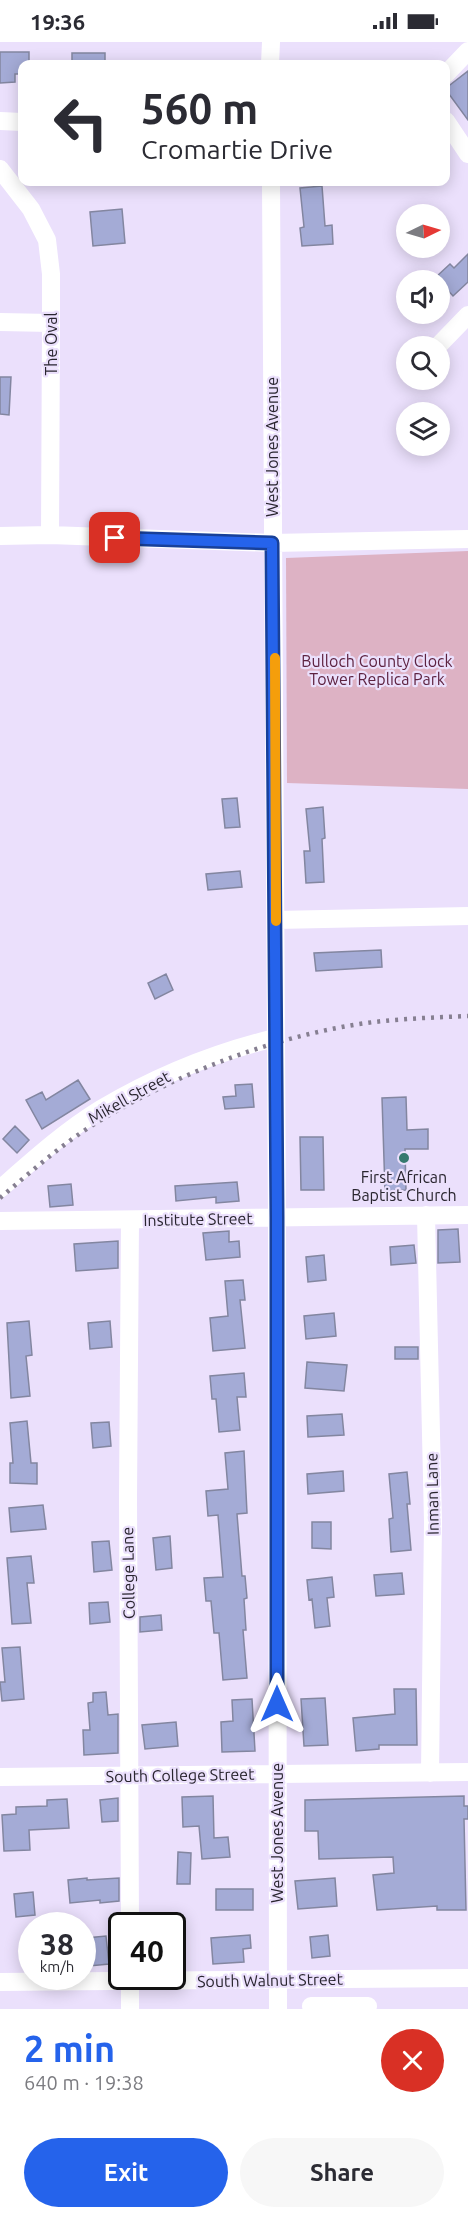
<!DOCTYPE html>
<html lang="en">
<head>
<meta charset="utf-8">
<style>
  body { margin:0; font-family:Ubuntu,sans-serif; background:#f7f7f7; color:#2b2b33; height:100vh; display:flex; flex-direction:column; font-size:22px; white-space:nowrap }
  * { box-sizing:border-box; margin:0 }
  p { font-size:20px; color:#7c7c81 }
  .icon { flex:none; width:33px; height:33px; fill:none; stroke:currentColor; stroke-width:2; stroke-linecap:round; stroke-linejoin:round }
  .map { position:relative; height:1967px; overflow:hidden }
  .side { display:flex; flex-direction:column; background:#fff; flex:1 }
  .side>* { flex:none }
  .banner { position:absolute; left:18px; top:18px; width:432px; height:126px; border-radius:12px; box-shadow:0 3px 15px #0003; background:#fff; color:#2b2b33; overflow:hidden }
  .needle { width:39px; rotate:85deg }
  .tools { position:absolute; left:396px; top:162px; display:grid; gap:12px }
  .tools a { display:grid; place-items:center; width:54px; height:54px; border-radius:50%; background:#fff; box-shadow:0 3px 15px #0003; font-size:30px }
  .speed { position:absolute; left:18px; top:1870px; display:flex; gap:12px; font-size:30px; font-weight:700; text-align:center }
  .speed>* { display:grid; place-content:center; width:78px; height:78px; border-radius:50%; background:#fff; box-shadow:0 3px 15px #0003; line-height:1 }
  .speed small { font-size:15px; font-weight:400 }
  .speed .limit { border:3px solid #111; border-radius:9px; background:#fff; color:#111 }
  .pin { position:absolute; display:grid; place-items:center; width:51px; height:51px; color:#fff; margin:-26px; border-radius:12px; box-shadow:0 3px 9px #0006 }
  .me { position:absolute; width:66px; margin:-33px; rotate:0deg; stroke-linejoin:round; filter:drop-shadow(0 0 4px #0008) }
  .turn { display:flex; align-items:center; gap:21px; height:126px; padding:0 24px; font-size:27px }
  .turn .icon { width:78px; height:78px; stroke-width:2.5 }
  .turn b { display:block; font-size:42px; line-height:51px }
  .round { display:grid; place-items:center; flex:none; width:63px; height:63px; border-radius:32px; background:#f7f7f7 }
  .summary { display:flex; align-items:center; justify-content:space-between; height:102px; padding:0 24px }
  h1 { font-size:36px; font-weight:600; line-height:45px; color:#2563eb }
  .button { display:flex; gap:12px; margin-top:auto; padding:12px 24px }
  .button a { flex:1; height:69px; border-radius:36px; background:#2563eb; color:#fff; font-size:24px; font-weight:600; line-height:69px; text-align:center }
  .button a+a { background:#f7f7f7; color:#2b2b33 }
  .status { display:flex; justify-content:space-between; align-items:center; height:42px; padding:0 30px; background:#fff; direction:ltr }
  .status svg { height:16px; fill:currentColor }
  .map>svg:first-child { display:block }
</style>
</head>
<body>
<div class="status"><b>19:36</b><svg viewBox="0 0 49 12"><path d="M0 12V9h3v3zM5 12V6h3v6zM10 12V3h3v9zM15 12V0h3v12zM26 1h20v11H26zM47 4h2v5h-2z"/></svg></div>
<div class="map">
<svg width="468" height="1967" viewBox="0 0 468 1967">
  <rect width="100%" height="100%" fill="#ebe0fc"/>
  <!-- green -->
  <path fill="#ddb2c4" d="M 468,509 L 468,747 L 287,741 L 286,516 Z"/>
  <!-- building -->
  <path fill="#a4abd6" stroke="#8386a0" stroke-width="1.5" d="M 0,10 L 29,10 L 29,22 L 22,22 L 22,32 L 15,32 L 15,40 L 0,41 Z
    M 72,11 L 105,11 L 105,22 L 72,22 Z
    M 468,29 L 468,78 L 446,48 L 446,46 Z
    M 322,144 L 325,184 L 332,183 L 333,202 L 302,204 L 300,186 L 304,185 L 300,146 Z
    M 122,167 L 125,201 L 93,204 L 90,170 Z
    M 468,212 L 468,240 L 453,254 L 436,235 L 450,222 L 454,226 Z
    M 0,335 L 11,335 L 9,373 L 0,372 Z
    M 237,756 L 240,785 L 225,786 L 222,757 Z
    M 323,765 L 325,796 L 322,797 L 324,840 L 306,841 L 304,809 L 310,809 L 306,767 Z
    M 240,829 L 242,845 L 208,848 L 206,832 Z
    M 381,908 L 382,925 L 316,929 L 314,911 Z
    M 166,932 L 173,948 L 155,957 L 148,941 Z
    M 78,1038 L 90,1057 L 42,1087 L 26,1058 L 42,1050 L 46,1058 Z
    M 252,1042 L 254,1065 L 225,1067 L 223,1055 L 236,1054 L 235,1043 Z
    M 406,1055 L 407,1088 L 428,1087 L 428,1107 L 405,1107 L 406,1148 L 385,1149 L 382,1056 Z
    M 15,1084 L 29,1098 L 17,1111 L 3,1097 Z
    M 300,1095 L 323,1095 L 324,1148 L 301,1148 Z
    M 237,1140 L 239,1159 L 216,1161 L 216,1155 L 176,1159 L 175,1144 Z
    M 71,1142 L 73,1163 L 50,1165 L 48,1144 Z
    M 458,1187 L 460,1220 L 438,1221 L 438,1188 Z
    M 229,1189 L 229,1200 L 239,1199 L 240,1215 L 206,1218 L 203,1191 Z
    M 118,1199 L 118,1226 L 76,1229 L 74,1202 Z
    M 414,1203 L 416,1221 L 391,1223 L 390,1205 Z
    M 324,1213 L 326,1238 L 308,1240 L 306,1215 Z
    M 243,1238 L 245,1258 L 240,1258 L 245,1306 L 213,1309 L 210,1276 L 228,1274 L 225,1239 Z
    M 334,1271 L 336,1294 L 306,1297 L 304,1274 Z
    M 29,1279 L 32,1313 L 26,1314 L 30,1354 L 11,1356 L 7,1281 Z
    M 110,1279 L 112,1305 L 90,1307 L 88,1281 Z
    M 395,1305 L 418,1305 L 418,1317 L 395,1317 Z
    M 307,1320 L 347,1323 L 344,1349 L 305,1346 Z
    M 244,1331 L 246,1355 L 237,1355 L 240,1388 L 219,1390 L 216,1357 L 212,1357 L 210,1334 Z
    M 342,1372 L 344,1393 L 308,1395 L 307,1374 Z
    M 27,1379 L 31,1421 L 37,1421 L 37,1442 L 10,1441 L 10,1421 L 13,1421 L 10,1381 Z
    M 109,1380 L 111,1404 L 93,1406 L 91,1381 Z
    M 244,1409 L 247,1471 L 237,1472 L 242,1534 L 245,1534 L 247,1556 L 244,1557 L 246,1588 L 243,1588 L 247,1636 L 223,1638 L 219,1591 L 214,1591 L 211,1559 L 206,1559 L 204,1536 L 223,1535 L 218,1473 L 208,1474 L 206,1449 L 228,1447 L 225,1411 Z
    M 343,1429 L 344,1449 L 308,1452 L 307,1432 Z
    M 407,1430 L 410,1462 L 407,1462 L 411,1508 L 391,1510 L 389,1477 L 393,1476 L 389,1432 Z
    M 43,1463 L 46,1487 L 11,1490 L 9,1466 Z
    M 312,1480 L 331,1480 L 331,1507 L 312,1506 Z
    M 170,1494 L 172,1526 L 156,1528 L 153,1496 Z
    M 109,1499 L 112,1528 L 94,1530 L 92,1500 Z
    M 31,1514 L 34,1541 L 27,1541 L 31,1581 L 12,1582 L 7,1516 Z
    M 402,1531 L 404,1552 L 376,1554 L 374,1533 Z
    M 332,1535 L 334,1555 L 327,1556 L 330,1584 L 315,1586 L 312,1557 L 309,1558 L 307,1538 Z
    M 108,1560 L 110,1580 L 90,1582 L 89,1561 Z
    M 161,1573 L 162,1588 L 140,1590 L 140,1575 Z
    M 20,1605 L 24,1657 L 2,1659 L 0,1640 L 5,1640 L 2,1606 Z
    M 394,1647 L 416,1647 L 417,1703 L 379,1703 L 379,1707 L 356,1709 L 353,1676 L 395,1672 Z
    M 106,1650 L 108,1673 L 118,1672 L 118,1711 L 84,1713 L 83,1688 L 90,1688 L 88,1661 L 93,1660 L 93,1651 Z
    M 325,1656 L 328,1703 L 304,1704 L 301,1657 Z
    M 252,1657 L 255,1709 L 222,1710 L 221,1680 L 233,1679 L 232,1658 Z
    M 176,1680 L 178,1704 L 145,1707 L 142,1683 Z
    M 213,1754 L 214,1796 L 228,1795 L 230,1815 L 202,1817 L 199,1784 L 183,1785 L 182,1755 Z
    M 464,1754 L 464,1764 L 468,1764 L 468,1777 L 464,1777 L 466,1868 L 437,1868 L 437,1864 L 377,1868 L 373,1833 L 394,1831 L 393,1815 L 319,1817 L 318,1789 L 305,1789 L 305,1758 Z
    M 118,1756 L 118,1779 L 102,1780 L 100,1758 Z
    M 67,1757 L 69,1786 L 29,1788 L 30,1808 L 4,1809 L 2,1773 L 16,1772 L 16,1765 L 47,1764 L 47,1758 Z
    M 178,1810 L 191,1811 L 190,1842 L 177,1842 Z
    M 87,1836 L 87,1838 L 119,1836 L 119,1859 L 100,1861 L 100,1858 L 70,1861 L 68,1838 Z
    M 335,1836 L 337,1864 L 298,1867 L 295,1839 Z
    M 216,1847 L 253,1847 L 253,1868 L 216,1868 Z
    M 33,1850 L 35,1873 L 16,1875 L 14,1852 Z
    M 250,1893 L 251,1906 L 243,1907 L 244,1920 L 213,1922 L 211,1896 Z
    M 328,1893 L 330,1914 L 312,1916 L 310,1895 Z
    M 106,1894 L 109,1922 L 89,1924 L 86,1896 Z"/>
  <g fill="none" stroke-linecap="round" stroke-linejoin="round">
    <!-- minor -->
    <path stroke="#fff" stroke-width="18" d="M 270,22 L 271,0
      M 446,32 L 468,9
      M 0,79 L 22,80
      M 446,79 L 468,112
      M 0,127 L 31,167 L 47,198 L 51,232 L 51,281 L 50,493
      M 271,140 L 277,1175 L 278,1967
      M 0,280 L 51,281
      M 438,304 L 468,273
      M 0,494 L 50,493 L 272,501 L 468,497
      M 276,878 L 468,874
      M 0,1147 C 32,1119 65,1089 101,1067 C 155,1035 213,1011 275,996
      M 426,1173 L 433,1480 L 430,1731
      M 130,1178 L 128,1456 L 130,1884
      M 0,1179 L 468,1173
      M 0,1735 L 468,1730
      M 130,1935 L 130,1967
      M 0,1940 L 468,1936
      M 311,1964 L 368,1964"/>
    <!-- rail -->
    <path stroke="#867f91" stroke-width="4.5" stroke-dasharray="3 6" stroke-linecap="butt" d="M 0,1156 C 32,1129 64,1100 101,1078 C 173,1035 254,1002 337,986 C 380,977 424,976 468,974"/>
  </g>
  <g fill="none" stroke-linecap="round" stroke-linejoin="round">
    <!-- route casing -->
    <g stroke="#184099" stroke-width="15">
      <path id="route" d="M 115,496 L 272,501 L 277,1175 L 277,1662"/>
    </g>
    <!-- route -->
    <use href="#route" stroke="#2563eb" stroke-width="10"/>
    <!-- slow -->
    <path stroke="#f59e0b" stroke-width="10" d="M 275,616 L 276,879"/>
  </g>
  <!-- markers -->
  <circle fill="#35796e" stroke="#ebe0fc" stroke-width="2" cx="404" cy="1116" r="6"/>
  <g text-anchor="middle" stroke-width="4.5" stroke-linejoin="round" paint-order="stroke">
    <!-- street labels -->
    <g font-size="16" fill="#29252f" stroke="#ebe0fc">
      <text transform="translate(51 302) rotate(-90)" y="6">The Oval</text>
      <text transform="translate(272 405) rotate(-90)" y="6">West Jones Avenue</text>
      <text transform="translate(129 1055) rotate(-29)" y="6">Mikell Street</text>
      <text transform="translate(198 1177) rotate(-1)" y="6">Institute Street</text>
      <text transform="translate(432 1452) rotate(-91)" y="6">Inman Lane</text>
      <text transform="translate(128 1531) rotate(-91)" y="6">College Lane</text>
      <text transform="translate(180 1733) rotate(-1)" y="6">South College Street</text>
      <text transform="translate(277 1791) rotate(-90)" y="6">West Jones Avenue</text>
      <text transform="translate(270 1938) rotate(-1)" y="6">South Walnut Street</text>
    </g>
    <!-- park labels -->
    <g font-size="16" fill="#5d2240" stroke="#ebe0fc">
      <text x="377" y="625">Bulloch County Clock<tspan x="377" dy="18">Tower Replica Park</tspan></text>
    </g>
    <!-- poi labels -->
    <g font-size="16" fill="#29252f" stroke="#ebe0fc">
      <text x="404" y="1141">First African<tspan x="404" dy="18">Baptist Church</tspan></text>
    </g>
  </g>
</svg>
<div class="tools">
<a><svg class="needle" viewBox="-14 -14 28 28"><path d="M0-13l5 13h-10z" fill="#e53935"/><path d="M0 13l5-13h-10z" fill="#7c7c81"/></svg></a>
<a><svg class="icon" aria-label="sound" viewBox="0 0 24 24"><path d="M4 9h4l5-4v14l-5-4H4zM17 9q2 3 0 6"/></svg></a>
<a><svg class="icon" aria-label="search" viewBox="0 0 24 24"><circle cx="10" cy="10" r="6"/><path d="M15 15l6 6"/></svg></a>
<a><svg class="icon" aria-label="layers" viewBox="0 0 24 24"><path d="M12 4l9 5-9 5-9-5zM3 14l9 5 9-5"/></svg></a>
</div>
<div class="speed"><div>38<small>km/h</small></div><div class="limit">40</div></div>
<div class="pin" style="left:115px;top:496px;background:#d93025"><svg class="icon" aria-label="arrive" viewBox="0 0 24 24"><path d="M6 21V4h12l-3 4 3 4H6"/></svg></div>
<svg class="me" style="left:277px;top:1662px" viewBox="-20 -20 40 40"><path d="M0-17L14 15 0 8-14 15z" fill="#2563eb" stroke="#fff" stroke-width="4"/></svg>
<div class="banner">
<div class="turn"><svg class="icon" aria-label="left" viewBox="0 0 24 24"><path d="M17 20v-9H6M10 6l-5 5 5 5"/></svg><div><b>560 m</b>Cromartie Drive</div></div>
</div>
</div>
<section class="side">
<div class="summary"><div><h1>2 min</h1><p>640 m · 19:38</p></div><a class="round" style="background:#d93025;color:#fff"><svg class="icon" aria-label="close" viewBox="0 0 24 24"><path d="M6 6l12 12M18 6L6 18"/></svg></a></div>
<div class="button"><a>Exit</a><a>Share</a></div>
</section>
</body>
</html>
